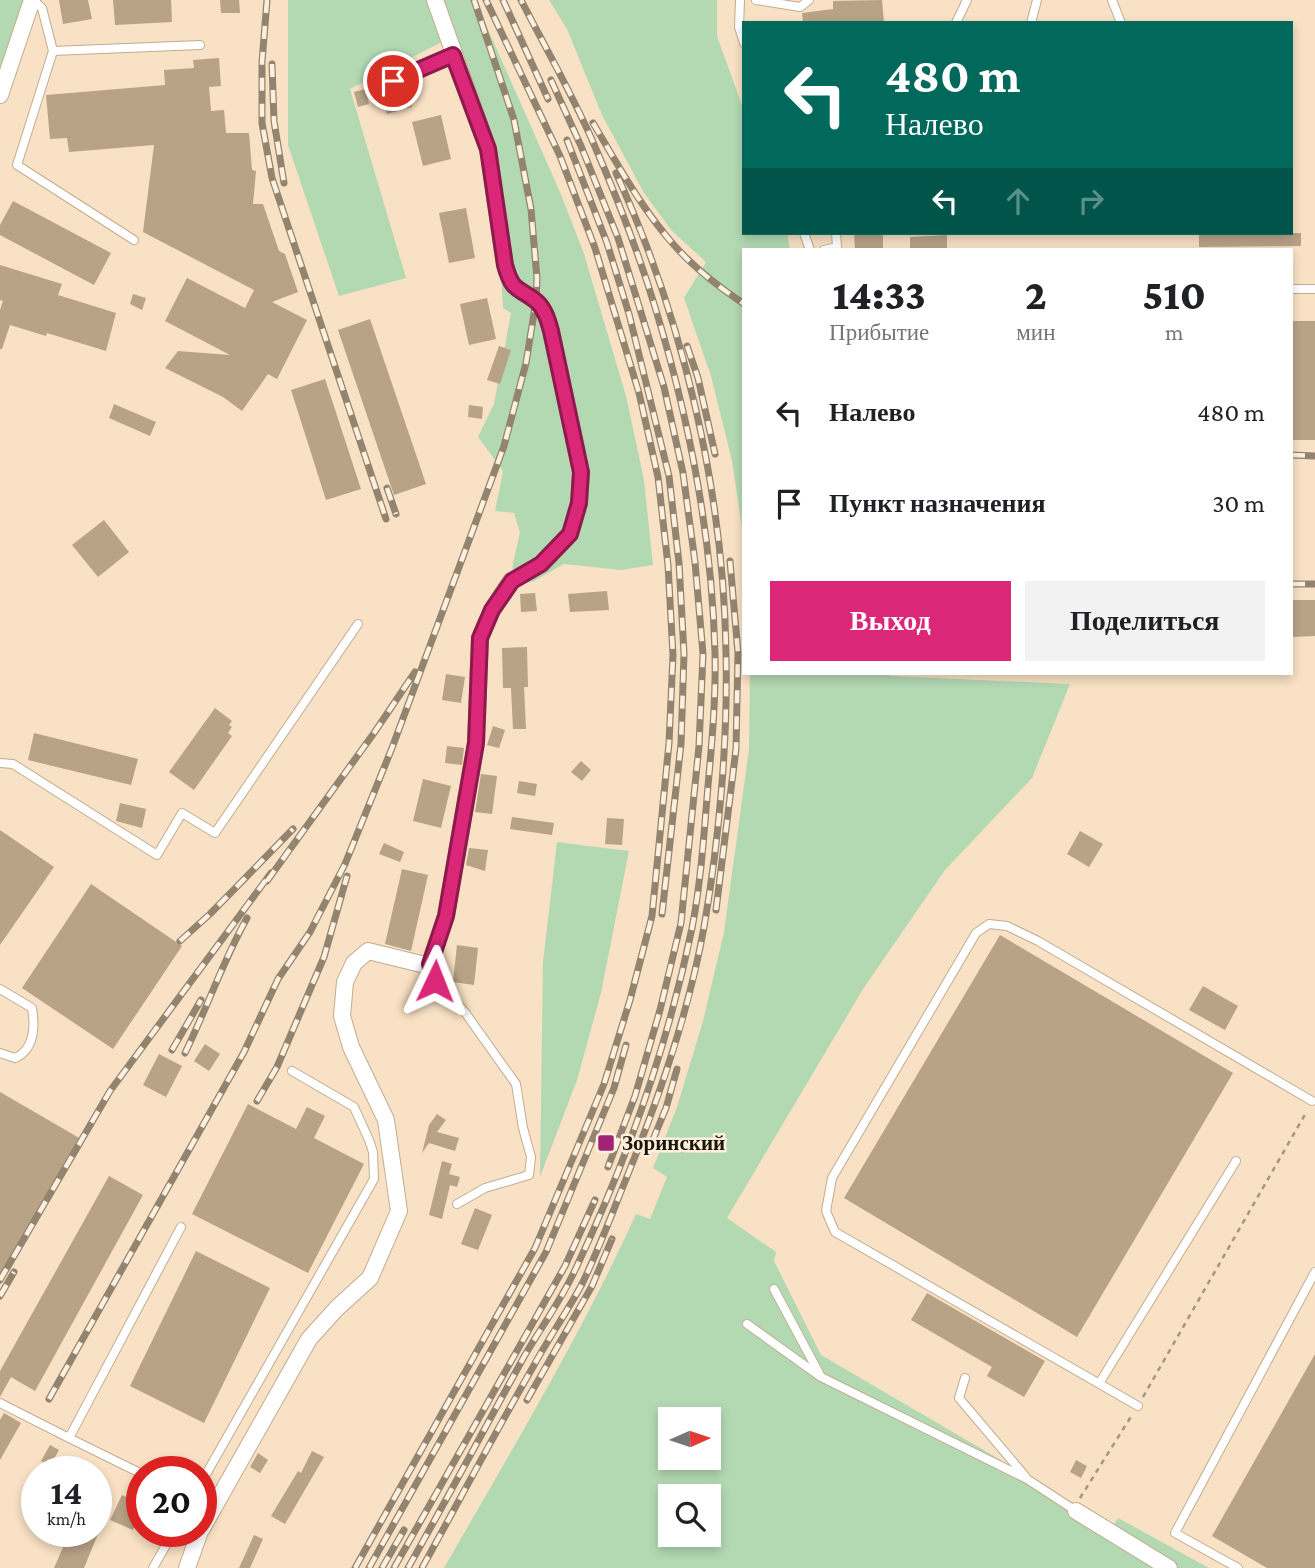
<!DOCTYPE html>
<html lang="ru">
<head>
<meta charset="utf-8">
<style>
  body { margin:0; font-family:"Crimson Pro",serif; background:#f2f2f2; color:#202124; height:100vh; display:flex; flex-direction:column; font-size:26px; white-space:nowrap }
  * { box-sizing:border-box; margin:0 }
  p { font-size:23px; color:#757577 }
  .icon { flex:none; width:38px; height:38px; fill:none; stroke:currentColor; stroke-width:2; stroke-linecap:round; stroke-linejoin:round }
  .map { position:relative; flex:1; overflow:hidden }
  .details { position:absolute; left:742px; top:248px; width:551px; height:427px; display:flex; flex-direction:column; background:#fff; border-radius:0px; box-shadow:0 4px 10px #0003 }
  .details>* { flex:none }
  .top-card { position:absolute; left:742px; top:21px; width:551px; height:214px; border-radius:0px; box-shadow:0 4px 10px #0003; background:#00695c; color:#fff; overflow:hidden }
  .needle { width:46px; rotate:87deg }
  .tools { position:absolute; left:658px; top:1407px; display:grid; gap:14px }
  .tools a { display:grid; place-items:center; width:63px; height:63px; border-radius:0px; background:#fff; box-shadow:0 4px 10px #0003; font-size:35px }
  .speed { position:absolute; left:21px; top:1456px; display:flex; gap:14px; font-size:35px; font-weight:700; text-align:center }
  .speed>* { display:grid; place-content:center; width:91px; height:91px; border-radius:50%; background:#fff; box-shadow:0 4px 10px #0003; line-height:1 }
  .speed small { font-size:18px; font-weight:400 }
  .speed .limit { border:10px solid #d22; background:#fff; color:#111 }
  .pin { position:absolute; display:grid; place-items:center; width:60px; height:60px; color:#fff; margin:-30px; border:4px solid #fff; border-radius:50%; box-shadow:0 2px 7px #0007 }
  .me { position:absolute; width:77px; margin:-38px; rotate:2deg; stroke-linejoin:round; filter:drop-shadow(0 0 5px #0008) }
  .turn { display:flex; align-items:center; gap:24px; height:147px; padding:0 28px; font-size:32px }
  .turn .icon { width:91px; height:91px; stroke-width:2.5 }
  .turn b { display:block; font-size:49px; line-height:60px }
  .lanes { display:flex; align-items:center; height:66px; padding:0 28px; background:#0003; justify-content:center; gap:35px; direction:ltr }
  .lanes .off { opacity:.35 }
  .eta { display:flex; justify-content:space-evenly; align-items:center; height:119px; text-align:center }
  .eta b { font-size:42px; font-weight:800; line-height:49px }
  .primary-button { display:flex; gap:14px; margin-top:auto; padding:14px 28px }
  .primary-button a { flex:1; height:80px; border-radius:0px; background:#db2777; color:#fff; font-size:28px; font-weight:800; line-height:80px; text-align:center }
  .primary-button a+a { background:#f2f2f2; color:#202124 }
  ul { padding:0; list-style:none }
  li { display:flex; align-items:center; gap:21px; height:91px; padding:0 28px }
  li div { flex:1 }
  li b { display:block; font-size:26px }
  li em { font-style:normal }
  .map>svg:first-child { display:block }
</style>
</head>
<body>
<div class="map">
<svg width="1315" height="1568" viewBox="0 0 1315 1568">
  <rect width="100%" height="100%" fill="#f8e1c4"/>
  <!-- green -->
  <path fill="#b3d9b3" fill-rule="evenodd" d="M 0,0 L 24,0 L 0,68 Z
    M 288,0 L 475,0 L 560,192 L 584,254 L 626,396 L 644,480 L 653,565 L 621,570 L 564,564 L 534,581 L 512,587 L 513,563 L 520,533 L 514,513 L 495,511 L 503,471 L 478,437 L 494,404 L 511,313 L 503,308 L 501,272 L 484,153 L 442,42 L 350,89 L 406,278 L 339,296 L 288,145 Z
    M 549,0 L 717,0 L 717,36 L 744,111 L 744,233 L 787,233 L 790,250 L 744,250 L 744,541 L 732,461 L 711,376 L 684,298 L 706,262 L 672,231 L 644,193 L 602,115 L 567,29 Z
    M 750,674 L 890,674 L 891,676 L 1070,684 L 1032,778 L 945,870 L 863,989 L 727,1218 L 776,1252 L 774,1261 L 821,1355 L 999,1459 L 1110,1530 L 1118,1518 L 1209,1568 L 444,1568 C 511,1451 580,1337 636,1214 L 650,1219 L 667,1177 L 653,1168 L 677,1107 L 703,1021 L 724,932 L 749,749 ZM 670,1419 L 709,1419 L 709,1458 L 670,1458 ZM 670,1496 L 709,1496 L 709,1535 L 670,1535 Z
    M 557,842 L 629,851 L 601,993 L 577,1080 L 540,1177 L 543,962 Z"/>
  <!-- building -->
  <path fill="#b8a387" d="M 59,0 L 88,0 L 92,19 L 63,24 Z
    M 113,0 L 171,0 L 172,22 L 115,25 Z
    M 220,0 L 239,0 L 240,13 L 221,13 Z
    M 882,0 L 884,23 L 803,23 L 802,13 L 833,9 L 833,1 Z
    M 219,58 L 221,86 L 209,87 L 211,111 L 224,110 L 226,133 L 249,133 L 252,170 L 256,171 L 253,204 L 263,204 L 279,251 L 285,254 L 298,292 L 272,302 L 307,320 L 277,379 L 268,374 L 242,411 L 223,397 L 165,368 L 178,351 L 230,355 L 165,321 L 187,278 L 245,308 L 254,290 L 143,232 L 154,145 L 69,152 L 67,138 L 50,139 L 46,95 L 165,85 L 164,70 L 194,68 L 193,60 Z
    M 406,86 L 412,107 L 387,114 L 381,94 Z
    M 365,89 L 369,104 L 358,107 L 354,92 Z
    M 441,115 L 451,159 L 423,166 L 412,122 Z
    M 13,201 L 111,253 L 94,285 L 0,235 L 0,225 Z
    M 466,208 L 475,258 L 449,263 L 439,213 Z
    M 854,233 L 883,233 L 883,250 L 855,250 Z
    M 1199,233 L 1301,233 L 1301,246 L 1199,247 Z
    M 947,235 L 947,250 L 910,250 L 910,237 Z
    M 0,265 L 62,284 L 58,295 L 116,313 L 106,351 L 47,333 L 46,336 L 10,325 L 2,349 L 0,349 L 0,310 L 3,301 L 0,300 Z
    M 133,294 L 146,298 L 142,310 L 130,304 Z
    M 487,298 L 496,339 L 469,345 L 460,304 Z
    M 370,319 L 426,484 L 394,495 L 338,330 Z
    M 1292,321 L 1315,321 L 1315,440 L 1292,440 Z
    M 499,346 L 511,350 L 500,384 L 487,380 Z
    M 325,379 L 361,489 L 326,500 L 291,390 Z
    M 114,404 L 156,422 L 150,436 L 109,418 Z
    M 469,405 L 483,407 L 482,419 L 468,417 Z
    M 104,520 L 129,552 L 98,577 L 72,545 Z
    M 607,591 L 609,610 L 570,612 L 568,594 Z
    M 535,593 L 537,611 L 521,612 L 520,594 Z
    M 1292,600 L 1315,600 L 1315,636 L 1292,637 Z
    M 527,647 L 528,687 L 524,687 L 526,729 L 513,729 L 511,688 L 503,688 L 502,648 Z
    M 446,674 L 465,677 L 461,703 L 442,700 Z
    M 215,708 L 232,721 L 229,725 L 232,727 L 228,733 L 232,736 L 194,790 L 169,772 Z
    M 493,726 L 505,730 L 499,748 L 487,745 Z
    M 34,733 L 138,759 L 131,785 L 28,760 Z
    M 447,746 L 464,748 L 462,765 L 445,763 Z
    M 581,761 L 591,770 L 582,781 L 571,772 Z
    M 481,774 L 497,776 L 492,814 L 475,812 Z
    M 423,779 L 451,786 L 441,828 L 413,821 Z
    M 519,781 L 537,784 L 535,796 L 517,793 Z
    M 120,803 L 146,809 L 142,828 L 116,821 Z
    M 512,817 L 554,823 L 552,835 L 510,829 Z
    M 607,818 L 624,819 L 622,845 L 605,844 Z
    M 0,830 L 54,867 L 0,945 Z
    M 1080,831 L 1103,844 L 1089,867 L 1067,854 Z
    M 384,843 L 404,852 L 400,862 L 379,854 Z
    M 469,848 L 488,850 L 485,871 L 466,865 Z
    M 402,869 L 428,875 L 411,951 L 385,944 Z
    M 91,884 L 182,946 L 113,1049 L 22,988 Z
    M 1000,935 L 1233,1073 L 1077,1337 L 844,1198 Z
    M 457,945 L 478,948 L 474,985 L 453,982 Z
    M 1203,986 L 1238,1006 L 1225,1030 L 1189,1010 Z
    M 205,1044 L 220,1054 L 209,1071 L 194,1061 Z
    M 159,1054 L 182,1066 L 166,1097 L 143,1085 Z
    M 0,1092 L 81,1139 L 0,1280 Z
    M 248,1104 L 296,1129 L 307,1107 L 325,1116 L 314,1138 L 364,1164 L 308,1273 L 192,1214 Z
    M 437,1114 L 446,1120 L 437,1132 L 459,1138 L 455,1151 L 429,1143 L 422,1153 L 429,1125 Z
    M 442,1161 L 452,1164 L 449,1174 L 460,1177 L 457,1187 L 450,1185 L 442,1219 L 429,1215 Z
    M 109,1176 L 143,1195 L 35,1391 L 11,1377 L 0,1397 L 0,1371 Z
    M 475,1208 L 492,1215 L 478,1250 L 461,1244 Z
    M 196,1251 L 270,1288 L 204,1423 L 130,1386 Z
    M 927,1293 L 1045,1361 L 1024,1397 L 987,1376 L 992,1367 L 911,1320 Z
    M 1315,1354 L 1315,1568 L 1267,1568 L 1212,1536 Z
    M 4,1413 L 21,1423 L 0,1460 L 0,1420 Z
    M 50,1445 L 59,1450 L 50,1466 L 41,1461 Z
    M 312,1451 L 324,1457 L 285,1524 L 271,1516 L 298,1471 L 301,1473 Z
    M 258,1453 L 268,1460 L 260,1473 L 250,1467 Z
    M 1076,1460 L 1087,1466 L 1081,1478 L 1070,1472 Z
    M 122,1495 L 142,1504 L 142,1510 L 133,1530 L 110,1520 Z
    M 70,1531 L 93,1531 L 98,1534 L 84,1568 L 54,1568 Z
    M 254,1535 L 263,1539 L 250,1568 L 239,1568 Z"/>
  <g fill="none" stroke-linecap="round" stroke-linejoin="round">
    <!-- lane casing -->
    <g stroke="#c1ac90" stroke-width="10">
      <path id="lane" d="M 33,0 L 42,8 L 53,51
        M 740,0 L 739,27 L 744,43
        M 756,0 L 800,7 L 809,0
        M 1112,0 L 1121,23
        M 956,23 L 967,0
        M 1031,23 L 1037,0
        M 373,90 L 453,55
        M 804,233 L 810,250
        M 134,240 L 17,165 L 53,51 L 200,45
        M 824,250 L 837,247 L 836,233
        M 1292,289 L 1315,289
        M 0,763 L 13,764 L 157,855 L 182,813 L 215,833 L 358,624
        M 430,964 L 435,981 L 464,1011 L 516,1084 L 523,1128 L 531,1157 L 529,1175 L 485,1188 L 457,1204
        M 0,989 L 32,1008 C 35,1026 35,1049 15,1058 L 0,1053
        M 774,1289 L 820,1375
        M 747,1324 L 821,1377 L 1027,1479 L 1076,1511
        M 965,1378 L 959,1398 L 1025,1476
        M 1100,1382 L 1236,1161
        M 0,1403 L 69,1438
        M 1138,1406 L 835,1232 L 826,1211 L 832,1178 L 976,933 L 989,924 L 1007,926 L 1038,941 L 1312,1101
        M 142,1474 L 69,1438 L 181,1227
        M 201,1483 L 374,1179 L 373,1152 L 369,1140 L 354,1107 L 292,1071
        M 153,1568 L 174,1531
        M 1238,1568 L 1175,1533 L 1315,1272"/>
    </g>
    <!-- street casing -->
    <g stroke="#c1ac90" stroke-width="18">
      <path id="street" d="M 0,95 L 32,0
        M 1076,1511 L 1169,1568
        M 201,1530 L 309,1339 L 337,1308 L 370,1278 L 399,1211 L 386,1120 L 351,1047 L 342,1016 L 345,982 L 354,963 L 368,951 L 421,964 L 430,964 L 446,916 L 476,743 L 480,638 L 492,610 L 511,581 L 542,564 L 570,534 L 579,503 L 581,472 L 551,331 C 548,320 545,309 536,301 C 517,286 513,293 505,265 L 488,149 L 435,0
        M 187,1568 L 200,1531"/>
    </g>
    <!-- path -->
    <path stroke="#a7967f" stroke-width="2.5" stroke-dasharray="5 5" stroke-linecap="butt" d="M 1143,1397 L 1307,1111
      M 1080,1498 L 1132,1415"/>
    <!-- lane -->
    <use href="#lane" stroke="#fff" stroke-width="8"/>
    <!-- street -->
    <use href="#street" stroke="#fff" stroke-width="16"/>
    <!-- rail casing -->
    <g stroke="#93846f" stroke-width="7">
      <path id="rail" d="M 267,0 L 262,62 L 262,123 L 272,178 L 386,519
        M 503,0 L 548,99
        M 272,64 L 274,121 L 284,183
        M 551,80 L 581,146 L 618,238 L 664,387 L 683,473 L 695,562 L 703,654 L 699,746 L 681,923 L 660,1010 L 635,1096 L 608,1167
        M 593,123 C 618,165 641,208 674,245 C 694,268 719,287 744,304
        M 567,140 L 607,243 L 629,314 L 669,476 L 679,563 L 684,654 L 681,744 L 662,914
        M 687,346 L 698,378 L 715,454
        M 1292,455 L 1315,456
        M 387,488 L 396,514
        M 1292,584 L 1315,584
        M 267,881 L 374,733 L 415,672
        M 716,910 L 736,749 L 738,653 L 730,561
        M 180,941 L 210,914 L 293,829
        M 172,1050 L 201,1000
        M 185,1053 C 207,1008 223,961 247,918
        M 257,1101 L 277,1067 L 324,957 L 347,876
        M 652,1142 L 666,1108 L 677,1069
        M 0,1280 L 110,1091 L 271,873
        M 0,1296 L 14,1272
        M 49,1399 L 244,1052 L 278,979 L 310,932 L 345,864 L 392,748 L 504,446 L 526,363 L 536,301 L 537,278 L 531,209 L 514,120 L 474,0
        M 527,1400 L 592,1286 L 612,1239
        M 355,1568 L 535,1248 L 604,1084 L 630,1000 L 652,916 L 669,743 L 673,655 L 668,565 L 658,477 L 639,393 L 595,248 L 560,156 L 486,0
        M 369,1568 L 546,1252 L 614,1088 L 626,1045
        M 382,1568 L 404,1530
        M 394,1568 L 565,1266 L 595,1200
        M 408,1568 C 448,1497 486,1426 525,1355 C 542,1326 562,1299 576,1268 C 627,1160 668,1045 692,928 C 701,882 704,833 708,786 C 712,742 716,697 715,653 C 712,536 689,418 655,307 C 638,251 616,195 593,142 C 572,94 545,47 521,0
        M 422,1568 C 459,1501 495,1433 533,1367 C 548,1339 567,1312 582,1284 C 599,1249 613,1211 628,1174 C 660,1095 689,1012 704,927 C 719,841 728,741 726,654 C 724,492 683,319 616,173"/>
    </g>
    <!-- rail -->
    <use href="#rail" stroke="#fef0df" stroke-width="4.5" stroke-dasharray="13" stroke-linecap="butt"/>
  </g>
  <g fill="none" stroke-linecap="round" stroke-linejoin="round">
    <!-- route casing -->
    <g stroke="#8e194d" stroke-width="18">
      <path id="route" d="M 393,81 L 453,55 L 488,149 L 505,265 C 513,293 517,286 536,301 C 545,309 548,320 551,331 L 581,472 L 579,503 L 570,534 L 541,564 L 512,581 L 492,610 L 480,638 L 476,743 L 446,916 L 430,964 L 435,981"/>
    </g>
    <!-- route -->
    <use href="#route" stroke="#db2777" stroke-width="12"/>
  </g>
  <!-- markers -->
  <rect fill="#a22375" stroke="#fef0df" stroke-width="2.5" x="597" y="1134" width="18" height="18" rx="3.5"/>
  <g text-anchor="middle" stroke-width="5" stroke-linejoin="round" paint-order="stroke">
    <!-- poi labels -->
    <g font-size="21" font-weight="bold" fill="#1c150a" stroke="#fef0df" text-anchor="start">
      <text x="622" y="1150">Зоринский</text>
    </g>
  </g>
</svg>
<div class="tools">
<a><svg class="needle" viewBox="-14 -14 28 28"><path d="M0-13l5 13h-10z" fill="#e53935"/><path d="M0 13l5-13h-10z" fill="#757577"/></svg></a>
<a><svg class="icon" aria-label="search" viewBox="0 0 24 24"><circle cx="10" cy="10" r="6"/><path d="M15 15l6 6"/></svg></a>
</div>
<div class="speed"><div>14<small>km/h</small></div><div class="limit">20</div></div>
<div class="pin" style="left:393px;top:81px;background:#d93025"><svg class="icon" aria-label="arrive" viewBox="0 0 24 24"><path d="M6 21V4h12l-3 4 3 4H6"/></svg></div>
<svg class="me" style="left:435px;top:981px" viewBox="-20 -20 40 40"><path d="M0-17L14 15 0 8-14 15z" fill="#db2777" stroke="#fff" stroke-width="4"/></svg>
<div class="top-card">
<div class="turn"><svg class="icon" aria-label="left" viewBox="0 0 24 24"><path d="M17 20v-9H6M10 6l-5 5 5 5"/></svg><div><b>480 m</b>Налево</div></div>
<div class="lanes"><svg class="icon" aria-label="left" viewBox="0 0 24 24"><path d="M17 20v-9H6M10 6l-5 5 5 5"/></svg><svg class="icon off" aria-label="ahead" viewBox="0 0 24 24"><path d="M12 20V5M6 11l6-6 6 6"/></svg><svg class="icon off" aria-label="right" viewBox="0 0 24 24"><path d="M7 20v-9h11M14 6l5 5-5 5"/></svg></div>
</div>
<section class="details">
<div class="eta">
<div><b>14:33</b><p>Прибытие</p></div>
<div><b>2</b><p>мин</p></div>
<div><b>510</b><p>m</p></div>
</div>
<ul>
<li><svg class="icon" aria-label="left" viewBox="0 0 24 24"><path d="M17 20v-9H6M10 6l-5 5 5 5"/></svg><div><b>Налево</b></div><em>480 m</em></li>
<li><svg class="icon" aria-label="arrive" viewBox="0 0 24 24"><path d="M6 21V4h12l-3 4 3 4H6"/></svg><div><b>Пункт назначения</b></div><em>30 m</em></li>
</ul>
<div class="primary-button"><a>Выход</a><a>Поделиться</a></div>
</section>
</div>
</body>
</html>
